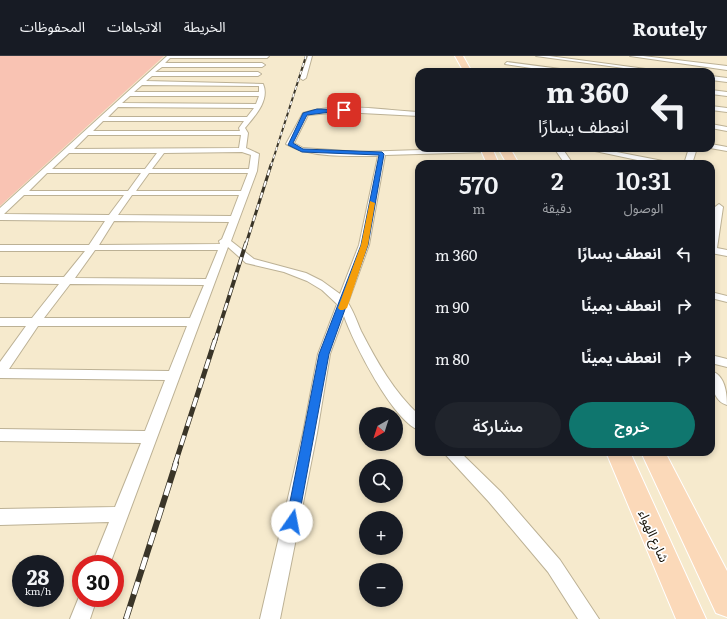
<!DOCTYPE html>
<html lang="ar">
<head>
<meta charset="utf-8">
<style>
  body { margin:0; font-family:Literata,"Noto Sans Arabic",serif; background:#20242c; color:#f1f3f6; direction:rtl; height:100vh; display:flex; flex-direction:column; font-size:15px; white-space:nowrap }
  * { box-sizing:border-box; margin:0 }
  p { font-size:13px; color:#9ea1a6 }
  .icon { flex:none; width:22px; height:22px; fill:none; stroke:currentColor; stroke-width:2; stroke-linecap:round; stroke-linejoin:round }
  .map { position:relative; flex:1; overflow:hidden; direction:ltr }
  .drawer { position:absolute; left:415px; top:104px; width:300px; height:296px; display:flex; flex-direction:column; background:#171b24; border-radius:12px; box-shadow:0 2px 6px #0003; direction:rtl }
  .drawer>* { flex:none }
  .guide { position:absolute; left:415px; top:12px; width:300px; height:84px; border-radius:12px; box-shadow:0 2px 6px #0003; direction:rtl; background:#171b24; color:#f1f3f6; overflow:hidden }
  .needle { width:26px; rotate:219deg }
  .tools { position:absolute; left:359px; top:351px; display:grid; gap:8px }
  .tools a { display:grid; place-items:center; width:44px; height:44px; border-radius:50%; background:#171b24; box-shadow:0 2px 6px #0003; font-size:20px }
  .speed { position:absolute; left:12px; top:499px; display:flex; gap:8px; font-size:20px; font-weight:700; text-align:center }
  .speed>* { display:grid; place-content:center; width:52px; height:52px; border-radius:50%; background:#171b24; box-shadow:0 2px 6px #0003; line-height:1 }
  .speed small { font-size:10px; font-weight:400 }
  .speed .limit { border:6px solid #d22; background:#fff; color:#111 }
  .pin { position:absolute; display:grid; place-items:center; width:34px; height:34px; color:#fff; margin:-17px; border-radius:8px; box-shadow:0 2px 6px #0006 }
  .me { position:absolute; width:44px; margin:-22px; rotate:12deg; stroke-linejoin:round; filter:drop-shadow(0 0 3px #0008) }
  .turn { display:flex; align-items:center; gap:14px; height:84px; padding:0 20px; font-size:18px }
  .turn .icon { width:52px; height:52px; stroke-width:2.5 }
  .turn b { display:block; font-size:28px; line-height:34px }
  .eta { display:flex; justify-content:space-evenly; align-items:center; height:68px; text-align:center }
  .eta b { font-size:24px; font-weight:600; line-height:28px }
  .button { display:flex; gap:8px; margin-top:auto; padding:8px 20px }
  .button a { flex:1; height:46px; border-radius:24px; background:#0f766e; color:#fff; font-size:16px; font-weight:600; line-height:46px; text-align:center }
  .button a+a { background:#20242c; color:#f1f3f6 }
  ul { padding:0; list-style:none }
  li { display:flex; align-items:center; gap:12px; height:52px; padding:0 20px }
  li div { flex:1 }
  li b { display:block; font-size:15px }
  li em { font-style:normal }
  header { display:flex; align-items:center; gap:24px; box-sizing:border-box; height:56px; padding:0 20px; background:#171b24; border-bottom:1px solid #363941 }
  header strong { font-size:19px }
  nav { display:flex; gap:22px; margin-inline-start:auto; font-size:14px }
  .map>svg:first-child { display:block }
</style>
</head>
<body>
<header>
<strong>Routely</strong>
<nav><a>الخريطة</a><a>الاتجاهات</a><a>المحفوظات</a></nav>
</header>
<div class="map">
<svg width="727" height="563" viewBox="0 0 727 563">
  <rect width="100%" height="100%" fill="#f6eacd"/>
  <!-- green -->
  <path fill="#f9c3b3" d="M 0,0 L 164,0 L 0,150 Z"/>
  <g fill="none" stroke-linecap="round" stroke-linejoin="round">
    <!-- minor casing -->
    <g stroke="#bcb195" stroke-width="2">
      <path id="minor" d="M 167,0 L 269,0 L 267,2 L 170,2 L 165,7 L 262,7 L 265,9 L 262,11 L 162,11 L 155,16 L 258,16 L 261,18 L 258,20 L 152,20 L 146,25 L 263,28 C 270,44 255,60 245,72 L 248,77 L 246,92 L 259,98 L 257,115 L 231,185 L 254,203 L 306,217 L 322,225 L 340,238 L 359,189 L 378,100 C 351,100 312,102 288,89 L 286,88 L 303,57 C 339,46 381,54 419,56 L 419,60 L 342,56 L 308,59 L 294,87 L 303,92 L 359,96 L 482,92 L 491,94 L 487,96 L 385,99 L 369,189 L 348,247 C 354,256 357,266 361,275 C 377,306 394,336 419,359 L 419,374 C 393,365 353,286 344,260 L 330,298 L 317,377 L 280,563 L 260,563 L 303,377 L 318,298 L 337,248 L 322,234 L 307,225 L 284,216 L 246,207 L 228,191 L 110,508 L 92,508 L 109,466 L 0,469 L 0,453 L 115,451 L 141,387 L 0,385 L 0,373 L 145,375 L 165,324 L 0,322 L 0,306 L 26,270 L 0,270 L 0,262 L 32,262 L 59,228 L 0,227 L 0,221 L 64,221 L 85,195 L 0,195 L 0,189 L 89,189 L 105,165 L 0,164 L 0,152 ZM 142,29 L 253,30 L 259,30 L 259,36 L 134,36 ZM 130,40 L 259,40 L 256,48 L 122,47 ZM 118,51 L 254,52 L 247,61 L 108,61 ZM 103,65 L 244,65 L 239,72 L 240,75 L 93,75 ZM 88,79 L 241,79 L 239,92 L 74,93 ZM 242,96 L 251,99 L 249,113 L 152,113 L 164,97 ZM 69,97 L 157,97 L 145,113 L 52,113 ZM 47,117 L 141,117 L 128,135 L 29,135 ZM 149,117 L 248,117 L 241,135 L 136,135 ZM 24,139 L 124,139 L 109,159 L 4,158 ZM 132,139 L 239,139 L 231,160 L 118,159 ZM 114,165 L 229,166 L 222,183 L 219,185 L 220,188 L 99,189 ZM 95,194 L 218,194 L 206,223 L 75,222 ZM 70,228 L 204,229 L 190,262 L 44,262 ZM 38,270 L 187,270 L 169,315 L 9,313 Z
        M 308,0 L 312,0 L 306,22 L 303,24 L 300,22 Z
        M 536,0 L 549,0 L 668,16 L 653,16 Z
        M 630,0 L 643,0 L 727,10 L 727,14 Z
        M 507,6 L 568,14 L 571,16 L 558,16 L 505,8 Z
        M 711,20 L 727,22 L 727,26 L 711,24 Z
        M 711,34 L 727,36 L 727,40 L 711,38 Z
        M 711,50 L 727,52 L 727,56 L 711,54 Z
        M 711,68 L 727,71 L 727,75 L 711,72 Z
        M 711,88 L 727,91 L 727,95 L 710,92 Z
        M 554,92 L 562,92 L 573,108 L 565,108 Z
        M 581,92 L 596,92 L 668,106 L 672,108 L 656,108 Z
        M 689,92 L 697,92 L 692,108 L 684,108 Z
        M 719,148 L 723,151 L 717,192 L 727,194 L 727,200 L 711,197 L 711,172 L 715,151 Z
        M 711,236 L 727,240 L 727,246 L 711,242 Z
        M 711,299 L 727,303 L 727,311 L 711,307 Z
        M 711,315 C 725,319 727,337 727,349 C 713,345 711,327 711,315 Z
        M 443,396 L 460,396 L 501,436 L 560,504 L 599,563 L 578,563 L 548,516 L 489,446 Z
        M 81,536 L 81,542 L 97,542 L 90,563 L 70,563 Z"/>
    </g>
    <!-- primary casing -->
    <g stroke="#fff" stroke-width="2">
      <path id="primary" d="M 455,0 L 463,0 L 472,16 L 464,16 Z
        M 480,92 L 492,92 L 499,108 L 487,108 Z
        M 498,92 L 510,92 L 519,108 L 507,108 Z
        M 606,396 L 630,396 L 706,563 L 676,563 Z
        M 641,396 L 665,396 L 727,515 L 727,561 L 716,557 Z"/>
    </g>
    <!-- minor -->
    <use href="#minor" fill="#fff" fill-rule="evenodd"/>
    <!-- primary -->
    <use href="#primary" fill="#fbd9b9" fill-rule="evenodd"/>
    <!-- rail-far4 casing -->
    <g stroke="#3a3528" stroke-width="2">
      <path id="rail-far4" d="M 271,110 L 306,0"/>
    </g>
    <!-- rail-far3 casing -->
    <g stroke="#3a3528" stroke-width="3">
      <path id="rail-far3" d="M 246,188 L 271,109"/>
    </g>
    <!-- rail-far2 casing -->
    <g stroke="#3a3528" stroke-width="4">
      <path id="rail-far2" d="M 215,285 L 246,187"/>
    </g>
    <!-- rail-far1 casing -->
    <g stroke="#3a3528" stroke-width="5">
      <path id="rail-far1" d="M 175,408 L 215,284"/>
    </g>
    <!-- rail casing -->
    <g stroke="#3a3528" stroke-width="6">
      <path id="rail" d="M 126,563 L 176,407"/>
    </g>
    <!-- rail-far4 -->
    <use href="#rail-far4" stroke="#fff" stroke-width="1.5" stroke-dasharray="4" stroke-linecap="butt"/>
    <!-- rail-far3 -->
    <use href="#rail-far3" stroke="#fff" stroke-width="2" stroke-dasharray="6" stroke-linecap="butt"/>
    <!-- rail-far2 -->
    <use href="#rail-far2" stroke="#fff" stroke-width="2.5" stroke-dasharray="8" stroke-linecap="butt"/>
    <!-- rail-far1 -->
    <use href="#rail-far1" stroke="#fff" stroke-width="3.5" stroke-dasharray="10" stroke-linecap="butt"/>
    <!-- rail -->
    <use href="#rail" stroke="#fff" stroke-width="4.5" stroke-dasharray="13" stroke-linecap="butt"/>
  </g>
  <!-- route -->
  <path fill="#1a73e8" stroke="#114b97" d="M 317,53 L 347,54 L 307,59 L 293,87 L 303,93 L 382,96 L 384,98 L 368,189 L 329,298 L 298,466 L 296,470 L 292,472 L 288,470 L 286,466 L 319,298 L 361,189 L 379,99 L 302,96 L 288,89 L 303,57 Z"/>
  <!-- slow -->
  <path fill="#f59e0b" d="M 370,145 L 375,147 L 368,189 L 347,252 L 343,254 L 340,254 L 338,252 L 361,189 Z"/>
  <g text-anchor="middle" stroke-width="3.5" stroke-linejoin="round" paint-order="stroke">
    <!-- near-street labels -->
    <g font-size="13" fill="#141006" stroke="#fff">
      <text transform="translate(654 480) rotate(66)" y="5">شارع الهواء</text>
    </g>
  </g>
</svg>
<div class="tools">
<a><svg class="needle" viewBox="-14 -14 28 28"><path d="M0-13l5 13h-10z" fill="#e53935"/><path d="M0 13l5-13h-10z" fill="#9ea1a6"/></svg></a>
<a><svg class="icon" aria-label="search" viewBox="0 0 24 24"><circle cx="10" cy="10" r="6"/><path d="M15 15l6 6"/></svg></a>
<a>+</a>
<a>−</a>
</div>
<div class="speed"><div>28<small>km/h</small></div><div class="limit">30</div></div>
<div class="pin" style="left:344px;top:54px;background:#d93025"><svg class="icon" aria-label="arrive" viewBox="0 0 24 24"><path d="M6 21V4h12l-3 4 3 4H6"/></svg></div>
<svg class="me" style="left:292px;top:466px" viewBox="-20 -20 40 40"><circle r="19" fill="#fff"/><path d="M0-13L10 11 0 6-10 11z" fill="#1a73e8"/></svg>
<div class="guide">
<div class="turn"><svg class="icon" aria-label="left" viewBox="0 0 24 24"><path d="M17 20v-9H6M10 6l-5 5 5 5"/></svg><div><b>360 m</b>انعطف يسارًا</div></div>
</div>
<section class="drawer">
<div class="eta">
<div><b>10:31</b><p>الوصول</p></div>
<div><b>2</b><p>دقيقة</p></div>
<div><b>570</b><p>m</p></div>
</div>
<ul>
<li><svg class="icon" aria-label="left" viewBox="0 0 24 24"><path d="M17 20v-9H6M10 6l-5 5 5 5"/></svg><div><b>انعطف يسارًا</b></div><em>360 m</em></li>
<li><svg class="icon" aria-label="right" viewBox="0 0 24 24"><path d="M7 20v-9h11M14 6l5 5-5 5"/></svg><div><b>انعطف يمينًا</b></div><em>90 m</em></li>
<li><svg class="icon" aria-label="right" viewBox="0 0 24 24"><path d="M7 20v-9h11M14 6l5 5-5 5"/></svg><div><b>انعطف يمينًا</b></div><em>80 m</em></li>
</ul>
<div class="button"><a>خروج</a><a>مشاركة</a></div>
</section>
</div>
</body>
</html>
